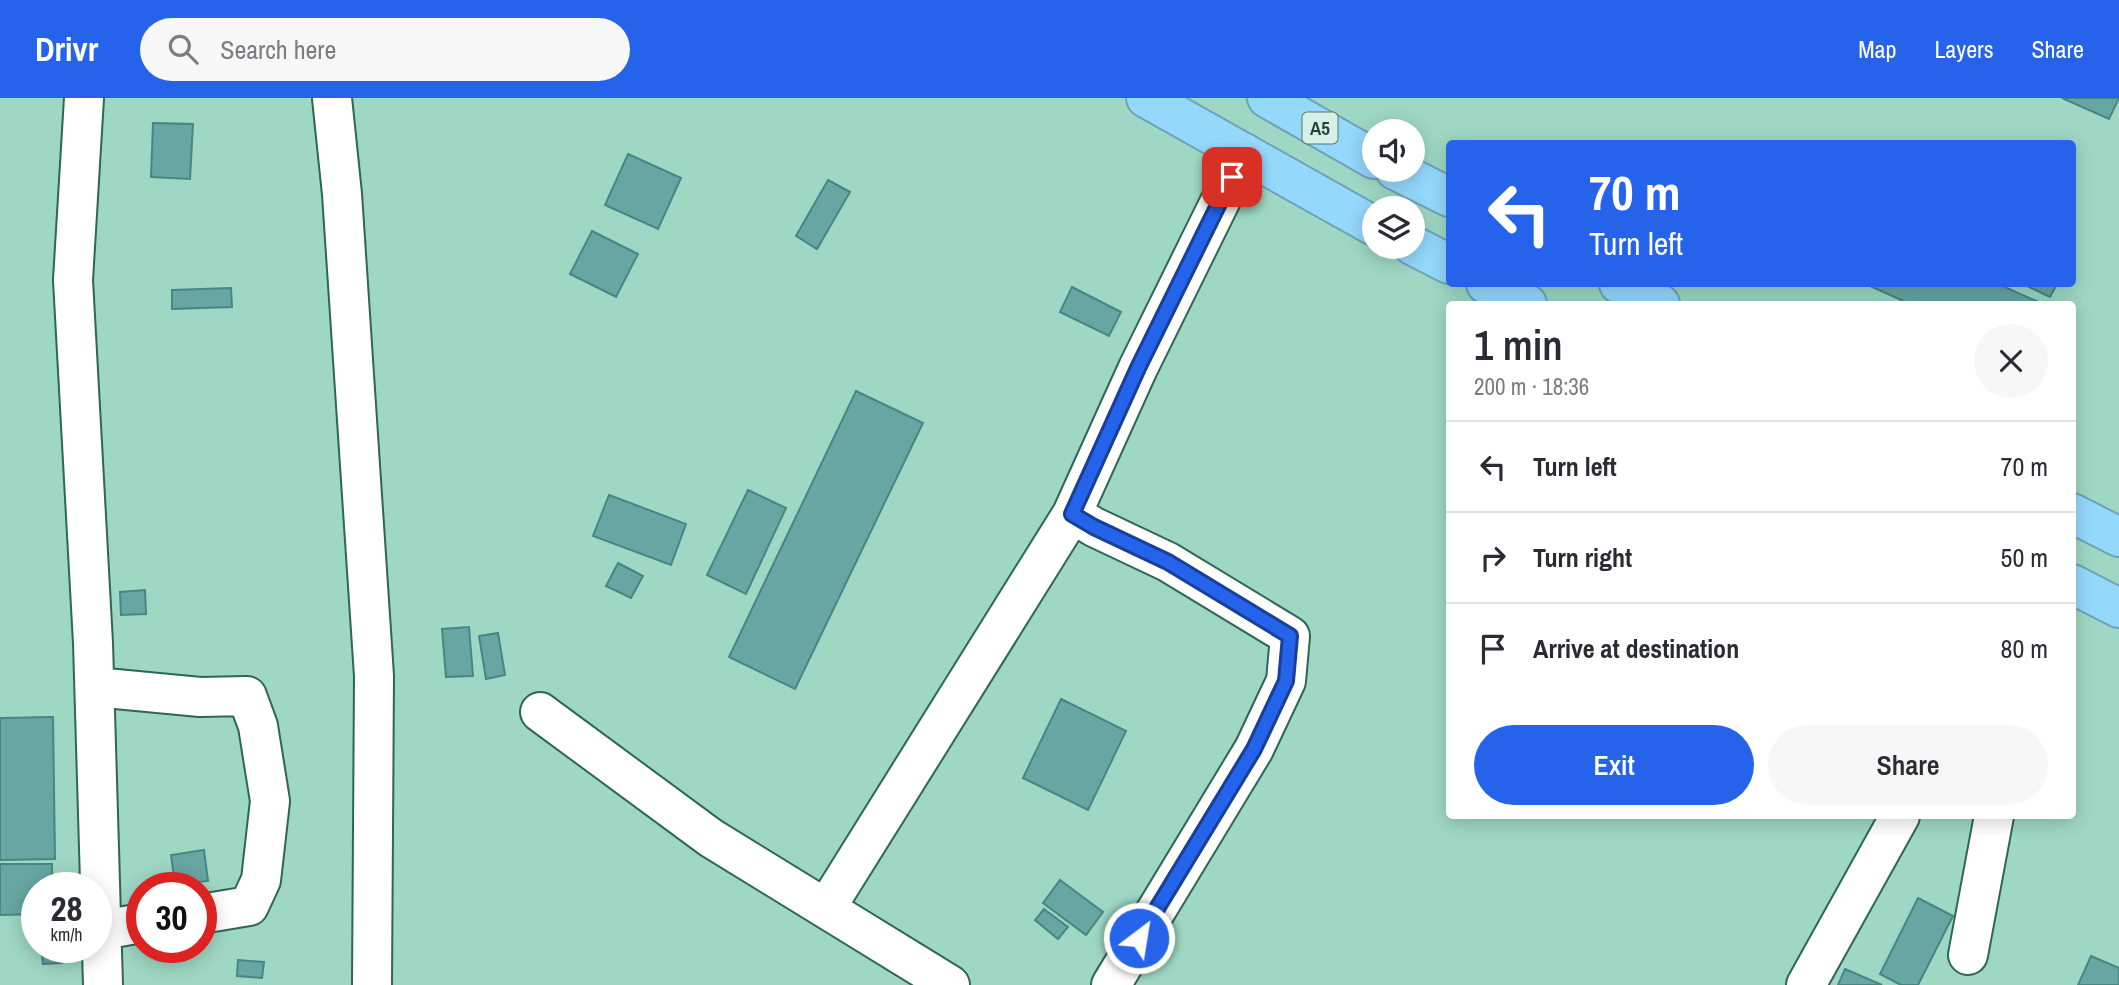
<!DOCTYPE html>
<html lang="en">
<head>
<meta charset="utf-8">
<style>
  body { margin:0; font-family:"Archivo Narrow",sans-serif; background:#f7f7f7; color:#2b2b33; height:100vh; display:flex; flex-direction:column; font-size:26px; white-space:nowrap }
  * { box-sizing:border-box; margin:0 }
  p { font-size:23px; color:#7c7c81 }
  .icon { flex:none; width:38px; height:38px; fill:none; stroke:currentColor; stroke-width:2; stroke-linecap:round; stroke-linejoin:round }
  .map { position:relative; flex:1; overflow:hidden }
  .sheet { position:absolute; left:1446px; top:203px; width:630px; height:518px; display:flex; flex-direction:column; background:#fff; border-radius:7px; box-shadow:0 4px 18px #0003 }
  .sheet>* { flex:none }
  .hud { position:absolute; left:1446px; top:42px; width:630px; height:147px; border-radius:7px; box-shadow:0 4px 18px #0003; background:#2563eb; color:#fff; overflow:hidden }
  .buttons { position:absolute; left:1362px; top:21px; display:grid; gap:14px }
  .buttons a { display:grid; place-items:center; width:63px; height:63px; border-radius:50%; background:#fff; box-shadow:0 4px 18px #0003; font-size:35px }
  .speed { position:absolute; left:21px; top:774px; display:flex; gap:14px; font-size:35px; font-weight:700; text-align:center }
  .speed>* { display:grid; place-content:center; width:91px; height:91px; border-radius:50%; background:#fff; box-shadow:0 4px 18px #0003; line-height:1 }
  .speed small { font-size:18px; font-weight:400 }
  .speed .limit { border:10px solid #d22; background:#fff; color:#111 }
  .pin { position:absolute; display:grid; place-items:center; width:60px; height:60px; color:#fff; margin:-30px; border-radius:14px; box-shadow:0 4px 10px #0006 }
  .me { position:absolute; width:77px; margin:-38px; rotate:31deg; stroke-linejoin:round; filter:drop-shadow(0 0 5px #0008) }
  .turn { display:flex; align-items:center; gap:24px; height:147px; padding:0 28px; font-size:32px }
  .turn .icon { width:91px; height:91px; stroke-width:2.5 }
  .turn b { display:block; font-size:49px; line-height:60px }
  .round { display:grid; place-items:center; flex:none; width:74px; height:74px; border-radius:37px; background:#f7f7f7 }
  .overview { display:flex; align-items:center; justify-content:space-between; height:119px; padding:0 28px }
  h1 { font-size:42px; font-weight:600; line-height:52px }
  .button { display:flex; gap:14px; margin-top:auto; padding:14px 28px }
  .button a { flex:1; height:80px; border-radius:42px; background:#2563eb; color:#fff; font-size:28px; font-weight:600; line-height:80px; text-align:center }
  .button a+a { background:#f7f7f7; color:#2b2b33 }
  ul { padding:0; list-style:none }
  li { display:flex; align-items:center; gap:21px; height:91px; padding:0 28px; border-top:2px solid #e1e1e2 }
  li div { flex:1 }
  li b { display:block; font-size:26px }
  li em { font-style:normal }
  header { display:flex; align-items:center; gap:42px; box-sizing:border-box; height:98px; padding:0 35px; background:#2563eb; color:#fff }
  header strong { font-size:33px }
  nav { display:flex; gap:38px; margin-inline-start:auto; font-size:24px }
  .search { width:490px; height:63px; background:#f7f7f7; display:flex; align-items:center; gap:18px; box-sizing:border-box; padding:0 24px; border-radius:38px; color:#7c7c81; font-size:26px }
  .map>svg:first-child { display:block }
</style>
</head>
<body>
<header>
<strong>Drivr</strong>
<div class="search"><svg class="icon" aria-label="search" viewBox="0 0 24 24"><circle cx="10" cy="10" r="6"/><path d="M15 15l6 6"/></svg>Search here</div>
<nav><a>Map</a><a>Layers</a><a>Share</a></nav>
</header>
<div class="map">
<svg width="2119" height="887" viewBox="0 0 2119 887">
  <rect width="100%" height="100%" fill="#9ed7c4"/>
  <!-- building -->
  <path fill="#68a6a3" stroke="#488683" stroke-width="2" d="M 2062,0 L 2119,0 L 2109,21 Z
    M 153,25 L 193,26 L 190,81 L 151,79 Z
    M 628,56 L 681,80 L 658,131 L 605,107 Z
    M 828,82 L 850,94 L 817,151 L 796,138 Z
    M 592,133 L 638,156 L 616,199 L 570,176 Z
    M 1871,186 L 1998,186 L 2043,206 L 1910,206 L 1870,188 Z
    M 2023,186 L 2057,186 L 2050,199 Z
    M 1072,189 L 1121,214 L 1109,238 L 1060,214 Z
    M 231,190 L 232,209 L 172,211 L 172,192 Z
    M 856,293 L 923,325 L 795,591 L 729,559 Z
    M 748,392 L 786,410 L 746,496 L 707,477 Z
    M 609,397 L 686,426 L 671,467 L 593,438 Z
    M 618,465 L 643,478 L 631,500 L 606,488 Z
    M 145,492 L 146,516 L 121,517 L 120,494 Z
    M 469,529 L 473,578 L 446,579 L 442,531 Z
    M 498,535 L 505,577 L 486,581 L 479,538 Z
    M 1061,601 L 1126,633 L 1088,712 L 1023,680 Z
    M 53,619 L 55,761 L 0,762 L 0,620 Z
    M 204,752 L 208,783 L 175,787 L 171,757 Z
    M 0,766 L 52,766 L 52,789 L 37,789 L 37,816 L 0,817 Z
    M 1060,782 L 1103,814 L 1086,837 L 1043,805 Z
    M 1918,800 L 1953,818 L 1918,887 L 1901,887 L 1880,876 Z
    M 1044,811 L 1068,829 L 1058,841 L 1035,822 Z
    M 41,849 L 61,849 L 62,865 L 43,866 Z
    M 2091,858 L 2119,870 L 2119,887 L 2078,887 Z
    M 238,862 L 264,864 L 262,880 L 237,878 Z
    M 1845,871 L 1882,887 L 1838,887 Z"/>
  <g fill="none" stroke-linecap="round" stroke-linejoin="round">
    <!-- minor casing -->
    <g stroke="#2f6656" stroke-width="42">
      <path id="minor" d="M 84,0 L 73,182 L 93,545 L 103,887
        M 332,0 L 342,96 L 374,578 L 372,887
        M 95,589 L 200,599 L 247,598 L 258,628 L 270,703 L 261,782 L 249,808 L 201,816
        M 540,614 L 711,740 L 950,887
        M 826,810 L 1072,416
        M 102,832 L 142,825
        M 1968,857 L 1994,718
        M 1111,887 L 1254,651 L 1286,583 L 1290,538 L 1168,464 L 1094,429 L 1072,416 L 1138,270 L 1244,55
        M 1806,887 L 1900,718"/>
    </g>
    <!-- highway casing -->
    <g stroke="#6fa3b8" stroke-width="42">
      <path id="highway" d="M 1146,0 L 1374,128
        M 1267,0 L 1374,61
        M 1395,72 L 1449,99
        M 1412,147 L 1449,166
        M 1486,186 L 1527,206
        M 1619,186 L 1660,206
        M 2072,415 L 2119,439
        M 2072,486 L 2119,510"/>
    </g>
    <!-- minor -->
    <use href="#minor" stroke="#fff" stroke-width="38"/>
    <!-- highway -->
    <use href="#highway" stroke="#94d8fc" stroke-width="38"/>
  </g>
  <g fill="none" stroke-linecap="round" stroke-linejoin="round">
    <!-- route casing -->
    <g stroke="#184099" stroke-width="18">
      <path id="route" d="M 1139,840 L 1254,651 L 1286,583 L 1290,538 L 1168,464 L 1094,429 L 1072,416 L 1138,270 L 1232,79"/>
    </g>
    <!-- route -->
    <use href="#route" stroke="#2563eb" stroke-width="12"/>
  </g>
  <g text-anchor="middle" stroke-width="5" stroke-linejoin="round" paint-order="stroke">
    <!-- shield labels -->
    <rect fill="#d5f1e7" stroke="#5d766d" stroke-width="2" x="1302.5" y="14.5" width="35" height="31" rx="5"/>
    <g font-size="19" font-weight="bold" fill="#2a4139">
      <text x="1320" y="37">A5</text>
    </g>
  </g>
</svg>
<div class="buttons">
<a><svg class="icon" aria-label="sound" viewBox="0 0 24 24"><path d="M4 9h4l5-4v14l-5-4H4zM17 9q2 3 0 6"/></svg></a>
<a><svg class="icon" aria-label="layers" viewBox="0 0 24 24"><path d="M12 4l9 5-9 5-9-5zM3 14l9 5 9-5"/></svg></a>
</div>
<div class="speed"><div>28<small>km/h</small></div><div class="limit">30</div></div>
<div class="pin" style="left:1232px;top:79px;background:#d93025"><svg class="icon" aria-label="arrive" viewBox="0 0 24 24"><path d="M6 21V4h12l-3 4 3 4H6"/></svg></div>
<svg class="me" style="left:1139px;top:840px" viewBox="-20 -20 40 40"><circle r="17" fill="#2563eb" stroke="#fff" stroke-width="3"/><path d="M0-11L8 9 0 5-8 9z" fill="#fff"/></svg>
<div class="hud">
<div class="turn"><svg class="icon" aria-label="left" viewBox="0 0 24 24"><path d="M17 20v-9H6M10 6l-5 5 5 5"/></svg><div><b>70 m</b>Turn left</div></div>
</div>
<section class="sheet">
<div class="overview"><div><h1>1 min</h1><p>200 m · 18:36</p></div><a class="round"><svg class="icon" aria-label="close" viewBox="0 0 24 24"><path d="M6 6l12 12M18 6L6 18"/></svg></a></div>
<ul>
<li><svg class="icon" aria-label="left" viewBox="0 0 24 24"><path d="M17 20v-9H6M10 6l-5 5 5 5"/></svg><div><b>Turn left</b></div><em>70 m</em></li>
<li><svg class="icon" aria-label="right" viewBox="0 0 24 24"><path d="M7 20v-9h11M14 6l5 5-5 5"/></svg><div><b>Turn right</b></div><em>50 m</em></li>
<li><svg class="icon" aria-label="arrive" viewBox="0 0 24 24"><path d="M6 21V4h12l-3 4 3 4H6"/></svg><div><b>Arrive at destination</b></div><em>80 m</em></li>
</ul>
<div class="button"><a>Exit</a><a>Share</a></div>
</section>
</div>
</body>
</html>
